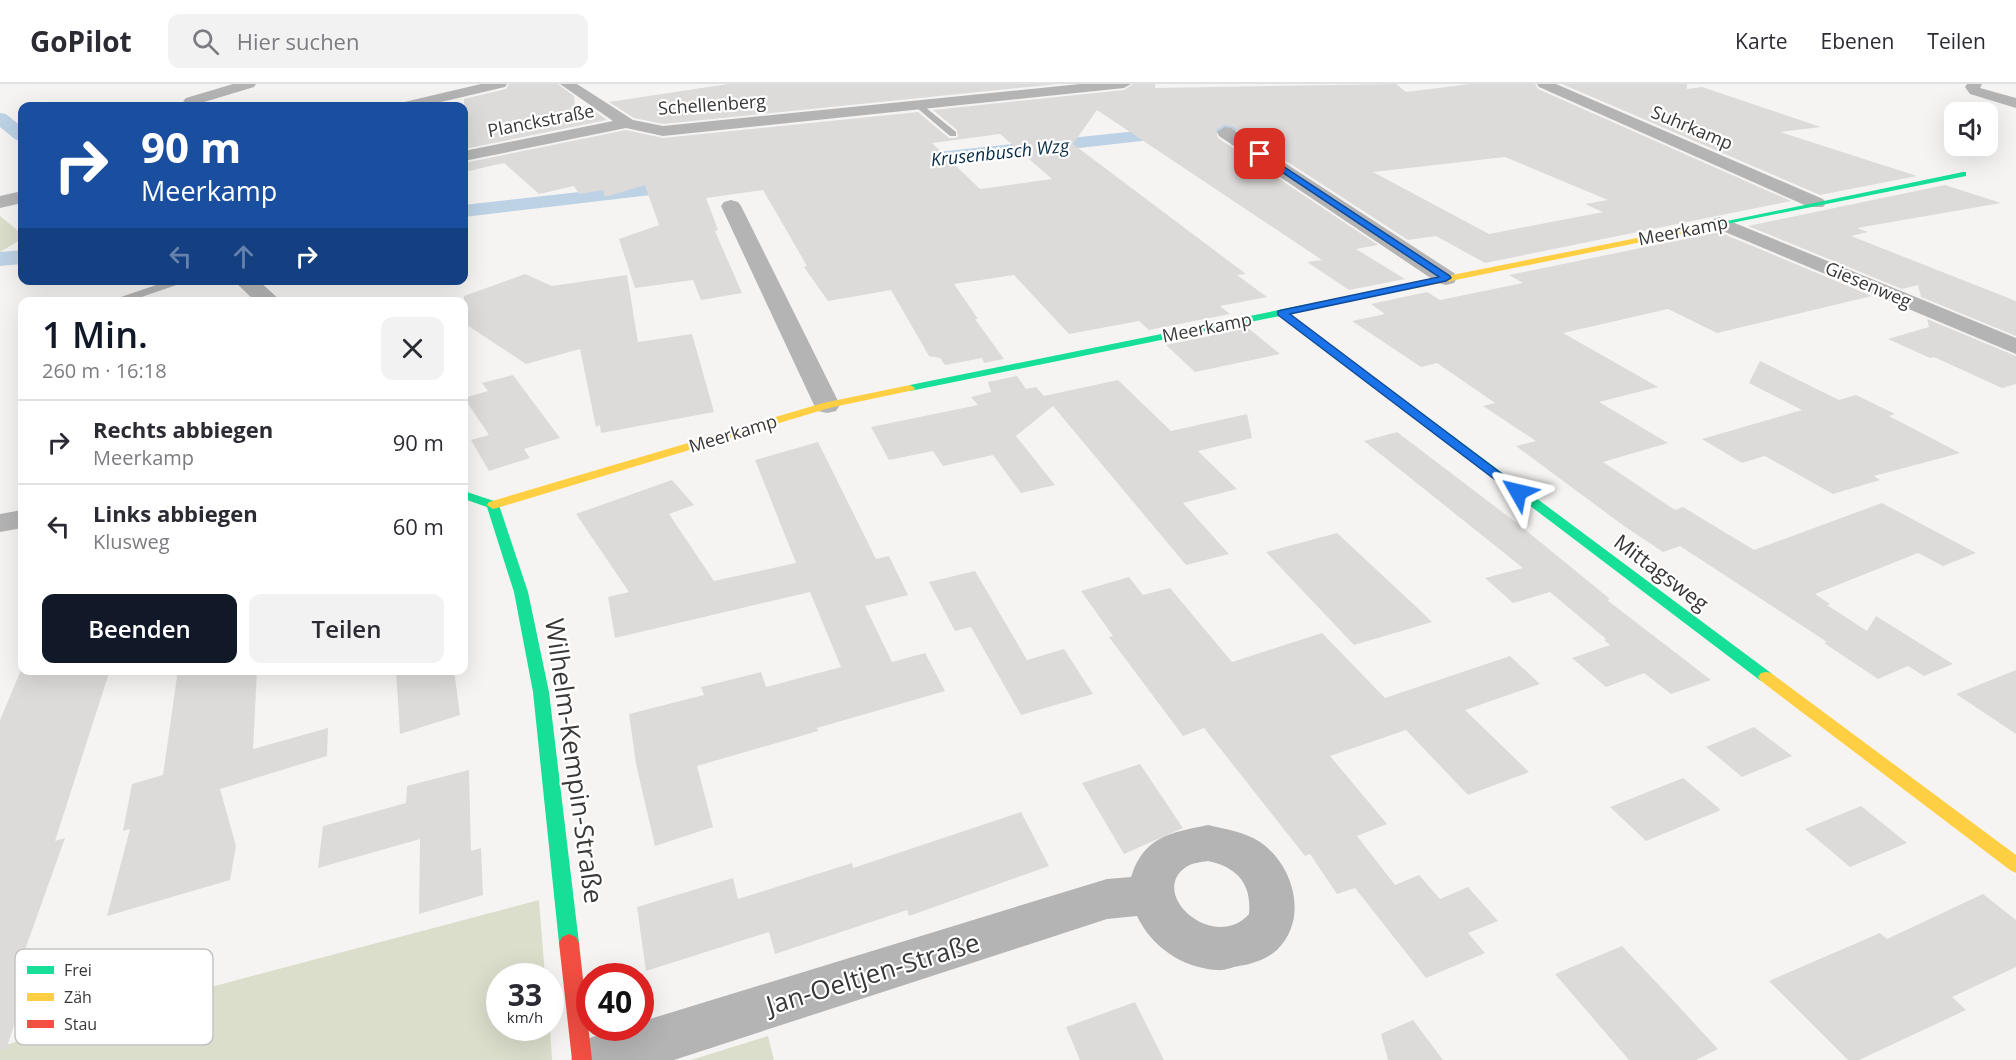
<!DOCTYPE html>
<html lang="de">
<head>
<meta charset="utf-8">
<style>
  body { margin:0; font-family:"Open Sans",sans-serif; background:#f2f2f3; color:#2b2b33; height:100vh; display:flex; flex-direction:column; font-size:22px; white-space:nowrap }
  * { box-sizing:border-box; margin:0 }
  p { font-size:20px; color:#7c7c81 }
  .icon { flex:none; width:33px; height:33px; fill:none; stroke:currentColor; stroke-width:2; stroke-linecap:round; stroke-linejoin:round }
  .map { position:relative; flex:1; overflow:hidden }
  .sheet { position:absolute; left:18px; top:213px; width:450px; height:378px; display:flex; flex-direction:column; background:#fff; border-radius:12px; box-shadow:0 6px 24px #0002 }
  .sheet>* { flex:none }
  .banner { position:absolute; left:18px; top:18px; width:450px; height:183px; border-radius:12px; box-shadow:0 6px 24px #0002; background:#1a4fa0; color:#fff; overflow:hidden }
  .fabs { position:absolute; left:1944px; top:18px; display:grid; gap:12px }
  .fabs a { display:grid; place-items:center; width:54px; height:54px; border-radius:12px; background:#fff; box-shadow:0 6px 24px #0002; font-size:30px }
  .speed { position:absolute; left:486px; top:879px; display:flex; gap:12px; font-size:30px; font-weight:700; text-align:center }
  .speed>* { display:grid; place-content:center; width:78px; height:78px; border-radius:50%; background:#fff; box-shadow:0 6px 24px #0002; line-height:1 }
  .speed small { font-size:15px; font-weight:400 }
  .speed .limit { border:9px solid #d22; background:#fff; color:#111 }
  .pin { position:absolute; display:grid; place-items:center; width:51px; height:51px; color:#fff; margin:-26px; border-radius:12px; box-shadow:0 3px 9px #0006 }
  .me { position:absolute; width:66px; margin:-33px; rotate:307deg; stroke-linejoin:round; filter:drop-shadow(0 0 4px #0008) }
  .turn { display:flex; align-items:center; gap:21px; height:126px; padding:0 24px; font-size:27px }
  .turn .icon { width:78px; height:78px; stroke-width:2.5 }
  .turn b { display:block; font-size:42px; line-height:51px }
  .lanes { display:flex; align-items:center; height:57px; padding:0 24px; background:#0003; justify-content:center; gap:30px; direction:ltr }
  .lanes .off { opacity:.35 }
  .round { display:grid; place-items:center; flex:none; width:63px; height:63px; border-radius:12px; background:#f2f2f3 }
  .head { display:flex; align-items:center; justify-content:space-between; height:102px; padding:0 24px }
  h1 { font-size:36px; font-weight:600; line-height:45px; color:#111827 }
  .action { display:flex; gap:12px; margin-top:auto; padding:12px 24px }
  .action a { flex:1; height:69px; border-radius:12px; background:#111827; color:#fff; font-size:24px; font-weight:600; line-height:69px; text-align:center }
  .action a+a { background:#f2f2f3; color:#2b2b33 }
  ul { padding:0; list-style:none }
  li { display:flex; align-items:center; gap:18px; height:84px; padding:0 24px; border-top:2px solid #e1e1e2 }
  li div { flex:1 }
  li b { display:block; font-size:22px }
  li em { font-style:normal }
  header { display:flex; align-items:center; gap:36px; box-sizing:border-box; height:84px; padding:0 30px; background:#fff; border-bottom:2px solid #e1e1e2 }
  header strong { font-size:28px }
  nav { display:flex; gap:33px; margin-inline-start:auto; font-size:21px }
  .search { width:420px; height:54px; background:#f2f2f3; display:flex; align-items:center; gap:15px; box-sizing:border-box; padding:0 21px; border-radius:12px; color:#7c7c81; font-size:22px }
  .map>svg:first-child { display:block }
</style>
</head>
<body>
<header>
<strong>GoPilot</strong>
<div class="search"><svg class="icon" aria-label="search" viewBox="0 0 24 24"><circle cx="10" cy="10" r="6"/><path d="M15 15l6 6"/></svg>Hier suchen</div>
<nav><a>Karte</a><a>Ebenen</a><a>Teilen</a></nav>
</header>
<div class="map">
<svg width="2016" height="976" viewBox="0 0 2016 976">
  <rect width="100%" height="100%" fill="#f6f4f2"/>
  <!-- green -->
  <path fill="#dcdecc" d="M 0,132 L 22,150 L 22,155 L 0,168 Z
    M 539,816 L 545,892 L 500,892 L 500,944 L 550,944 L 552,976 L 0,976 L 0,963 L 60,943 Z
    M 768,952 L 774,976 L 691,976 Z"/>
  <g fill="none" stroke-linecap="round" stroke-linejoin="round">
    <!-- canal -->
    <path fill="#bdd2e5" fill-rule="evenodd" d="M 0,29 L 6,30 L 22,43 L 22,57 L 16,56 L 0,43 Z
      M 1280,32 L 1286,33 L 1289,37 L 1286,41 L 899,84 L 892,82 L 889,78 L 892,74 L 899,72 Z
      M 695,95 L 702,97 L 705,101 L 702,105 L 464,133 L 464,121 Z
      M 22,166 L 22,180 L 0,182 L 0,168 Z"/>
  </g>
  <!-- building -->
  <path fill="#dddbda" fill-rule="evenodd" d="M 509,0 L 558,0 L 574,12 L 575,24 L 588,22 L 607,36 L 464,65 L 464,15 L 506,5 Z
    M 728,0 L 1058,0 L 663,40 L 634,34 L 609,18 Z
    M 1133,0 L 1155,0 L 1155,4 L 1396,0 L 1406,8 L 1470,0 L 1535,0 L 1538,5 L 1791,117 L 1485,179 L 1436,152 L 1408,156 L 1232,42 L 1224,41 L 1216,46 L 1218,54 L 1378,161 L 1356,165 L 1405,195 L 1349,206 L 1307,178 L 1322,176 L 1097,26 L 1073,60 L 1246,190 L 1237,191 L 1267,213 L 1220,222 L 1230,230 L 1149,246 L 1139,237 L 1069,250 L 1014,191 L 954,200 L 978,235 L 975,235 L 1004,275 L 984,279 L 982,274 L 945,281 L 940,274 L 929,272 L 891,206 L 828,217 L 804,183 L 807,182 L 763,106 L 706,114 L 718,146 L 715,147 L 742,209 L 701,216 L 693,196 L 635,204 L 619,155 L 659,141 L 645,101 L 605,113 L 603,106 L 579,110 L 574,102 L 539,110 L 504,79 L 464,88 L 464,79 L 626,46 L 663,54 L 918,28 L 949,54 L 956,54 L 958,52 L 957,46 L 933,26 L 1124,6 ZM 1000,50 L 1052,95 L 980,105 L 932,59 ZM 1505,73 L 1608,116 L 1585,120 L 1603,128 L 1489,150 L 1373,88 Z
    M 1562,0 L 1687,0 L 1687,5 L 1702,3 L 1821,43 L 1780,48 L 1917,92 L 1820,111 Z
    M 1945,101 L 2001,119 L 1857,144 L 1868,148 L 1851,152 L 2016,217 L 2016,252 L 1921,213 L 1918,201 L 1902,205 L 1748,142 Z
    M 1719,148 L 1872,212 L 1717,249 L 1668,225 L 1563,249 L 1658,303 L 1599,318 L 1668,359 L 1603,378 L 1675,426 L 1683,423 L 1754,466 L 1882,419 L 1976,469 L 1943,482 L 1918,469 L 1815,510 L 1830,520 L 1827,521 L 1867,547 L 1876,532 L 1953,580 L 1924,592 L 1908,582 L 1878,595 L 1824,559 L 1827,558 L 1680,462 L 1663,468 L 1624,442 L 1516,362 L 1536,357 L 1483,322 L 1495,319 L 1437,279 L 1421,283 L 1352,237 L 1385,230 L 1371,220 L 1427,208 L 1440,216 L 1523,199 L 1509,191 Z
    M 525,190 L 552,202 L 627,191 L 638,258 L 692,250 L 714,328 L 601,349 L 600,341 L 596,343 L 580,265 L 526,280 L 464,239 L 464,212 Z
    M 1927,235 L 2016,272 L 2016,300 L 2002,304 L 1934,273 L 1930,274 L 1888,255 L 1929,243 Z
    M 1248,244 L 1280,270 L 1195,288 L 1166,261 Z
    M 1760,277 L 1839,316 L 1856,311 L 1895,330 L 1889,332 L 1960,369 L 1874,392 L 1880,396 L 1833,410 L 1765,372 L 1742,379 L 1702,355 L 1802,326 L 1749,299 Z
    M 513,291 L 560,354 L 524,365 L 530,374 L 489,387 L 471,356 L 489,351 L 464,314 L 488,307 L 482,299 Z
    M 1017,292 L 1026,305 L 1036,303 L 1044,312 L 1118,296 L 1171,347 L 1247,330 L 1252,354 L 1198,367 L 1237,405 L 1183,419 L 1229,470 L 1186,481 L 1053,322 L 1016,352 L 1055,401 L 1021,409 L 993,371 L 943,382 L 933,367 L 889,376 L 871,343 L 978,321 L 971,313 L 991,308 L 988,298 Z
    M 1397,348 L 1522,443 L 1610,515 L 1607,516 L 1711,596 L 1671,610 L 1644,589 L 1606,603 L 1572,574 L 1610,561 L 1604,556 L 1606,555 L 1550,508 L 1513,519 L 1485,494 L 1523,484 L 1364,357 Z
    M 818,358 L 876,475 L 889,472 L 908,511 L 865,522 L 892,578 L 925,569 L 945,607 L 817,644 L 818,647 L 697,682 L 713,743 L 655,762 L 636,680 L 629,630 L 704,611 L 701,603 L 761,588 L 766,603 L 841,583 L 810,508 L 615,554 L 608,513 L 629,508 L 576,430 L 672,396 L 694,421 L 669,430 L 714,497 L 796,479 L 755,376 Z
    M 1337,449 L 1409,516 L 1432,538 L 1354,561 L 1266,468 Z
    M 975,487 L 1027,576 L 1064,565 L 1093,610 L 1021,631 L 971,543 L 955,547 L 929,498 Z
    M 1129,493 L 1143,511 L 1170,504 L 1232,578 L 1322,549 L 1385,614 L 1510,572 L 1540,600 L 1465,626 L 1529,688 L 1468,711 L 1406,646 L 1330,672 L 1387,740 L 1357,752 L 1395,801 L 1419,791 L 1440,815 L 1468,803 L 1498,837 L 1468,849 L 1485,869 L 1426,894 L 1355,804 L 1337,810 L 1310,770 L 1305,772 L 1204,644 L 1183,652 L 1109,553 L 1113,552 L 1081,507 Z
    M 21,586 L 110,586 L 55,757 L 65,754 L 22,874 L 37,870 L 6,966 L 0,965 L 0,636 Z
    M 178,586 L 257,586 L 253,665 L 328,644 L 327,672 L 220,705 L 236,762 L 230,796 L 107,832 L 130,745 L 123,747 L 132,700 L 163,691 Z
    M 396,586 L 454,586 L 460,631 L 400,650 Z
    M 2016,586 L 2016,650 L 1956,610 Z
    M 1754,643 L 1792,672 L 1742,693 L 1706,663 Z
    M 1140,680 L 1183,744 L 1124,770 L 1082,699 Z
    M 469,686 L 471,767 L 481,764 L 483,811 L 419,830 L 420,755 L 318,784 L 323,742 L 406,719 L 407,702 Z
    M 1683,694 L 1721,726 L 1646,757 L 1610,723 Z
    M 1861,722 L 1907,759 L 1850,783 L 1805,745 Z
    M 1021,728 L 1049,782 L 909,832 L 907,826 L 775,870 L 769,848 L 646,887 L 637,823 L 733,794 L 738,815 L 852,779 L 853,784 Z
    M 1983,810 L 2016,836 L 2016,883 L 1952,913 L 1966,926 L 1859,976 L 1848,976 L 1769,897 L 1880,849 L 1887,855 Z
    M 1622,862 L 1670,913 L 1718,965 L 1696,976 L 1629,976 L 1555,890 Z
    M 1135,918 L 1164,976 L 1080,976 L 1066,943 Z
    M 1413,936 L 1443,976 L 1388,976 L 1381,950 Z"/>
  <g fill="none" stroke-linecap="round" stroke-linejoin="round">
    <!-- lane -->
    <path fill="#b5b4b5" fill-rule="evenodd" d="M 920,19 L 956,48 L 956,52 L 950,52 L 917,24 L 916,22 Z
      M 171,196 L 191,196 L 127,218 L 106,218 Z"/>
    <!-- street -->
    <path fill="#b5b4b5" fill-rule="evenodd" d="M 233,0 L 256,0 L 254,3 L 191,22 L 183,17 L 186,14 Z
      M 481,0 L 507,0 L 505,3 L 424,22 L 398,22 L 400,19 Z
      M 560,0 L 577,0 L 633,36 L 663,42 L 1080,0 L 1131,0 L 1124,4 L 663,52 L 626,44 L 464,77 L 464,67 L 613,37 Z
      M 1537,0 L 1556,0 L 1823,115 L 1826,119 L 1823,123 L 1809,123 L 1539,3 Z
      M 1967,0 L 1982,0 L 1980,4 L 2016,14 L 2016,24 L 1970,10 L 1965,3 Z
      M 1225,43 L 1231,44 L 1454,189 L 1457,194 L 1454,199 L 1446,201 L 1438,199 L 1219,52 L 1217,48 Z
      M 22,107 L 22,119 L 0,124 L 0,112 Z
      M 731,116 L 738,118 L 741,122 L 840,321 L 836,327 L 827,329 L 818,327 L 814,321 L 721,122 L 724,118 Z
      M 1720,133 L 2016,254 L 2016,270 L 1713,143 L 1710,139 L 1713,135 Z
      M 233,196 L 258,196 L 282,218 L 256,218 Z
      M 22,426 L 22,444 L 0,448 L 0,430 Z
      M 1208,741 C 1225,745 1245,748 1260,758 C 1294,781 1309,835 1277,866 C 1267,875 1252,880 1239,882 C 1232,883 1224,887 1217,886 C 1182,884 1151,862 1137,832 L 1107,835 L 674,976 L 571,976 L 579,958 C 600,950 618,944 640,944 L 640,938 L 1107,795 L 1131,793 C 1144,752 1170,749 1208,741 ZM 1208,777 C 1237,783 1252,800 1249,830 C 1214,869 1147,810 1186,783 C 1192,779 1201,778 1208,777 Z"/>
    <!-- fast -->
    <path fill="#16e098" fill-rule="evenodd" d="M 1963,88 L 1966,88 L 1966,92 L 1702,145 L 1698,143 Z
      M 1397,202 L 1400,203 L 1400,207 L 1289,230 L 1771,589 L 1774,593 L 1771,597 L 1761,597 L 1280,232 L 910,307 L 905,304 L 910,301 Z
      M 464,407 L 497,418 L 499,421 L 528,508 L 549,608 L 579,859 L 576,865 L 569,868 L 562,865 L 559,859 L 533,608 L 514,508 L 487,423 L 464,415 Z"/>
    <!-- slow -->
    <path fill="#ffcf43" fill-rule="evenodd" d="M 1702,141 L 1706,143 L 1705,145 L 1397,208 L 1392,205 L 1397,202 Z
      M 910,301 L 915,304 L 914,306 L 829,324 L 497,424 L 493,425 L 487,421 L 489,418 L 823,319 Z
      M 1766,588 L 1771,589 L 2016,771 L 2016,789 L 2010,786 L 1761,597 L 1758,593 L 1761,589 Z"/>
    <!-- jam -->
    <path fill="#f24e42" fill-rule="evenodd" d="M 569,850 L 576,853 L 579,859 L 592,976 L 572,976 L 559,859 L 562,853 Z"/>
  </g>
  <!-- route -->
  <path fill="#1a73e8" stroke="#114b97" stroke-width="1.5" d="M 1258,69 L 1263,69 L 1450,192 L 1451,194 L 1446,197 L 1290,230 L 1522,405 L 1524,408 L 1522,410 L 1514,410 L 1278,231 L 1278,227 L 1282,226 L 1439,193 L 1258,72 Z"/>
  <g text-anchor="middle" stroke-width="4.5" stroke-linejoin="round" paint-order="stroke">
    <!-- far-street labels -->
    <g font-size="18" fill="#3a3837" stroke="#fff">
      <text transform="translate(712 21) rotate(-4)" y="6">Schellenberg</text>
      <text transform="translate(541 37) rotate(-11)" y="6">Planckstraße</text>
      <text transform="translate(1692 44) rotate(23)" y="6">Suhrkamp</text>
      <text transform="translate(1683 147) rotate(-11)" y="6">Meerkamp</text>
      <text transform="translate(1868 201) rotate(23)" y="6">Giesenweg</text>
      <text transform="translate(1207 244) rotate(-11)" y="6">Meerkamp</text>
      <text transform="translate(733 350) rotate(-17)" y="6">Meerkamp</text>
    </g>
    <!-- far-water labels -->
    <g font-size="18" font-style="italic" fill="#072c47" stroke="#fff">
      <text transform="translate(1000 69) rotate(-6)" y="6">Krusenbusch Wzg</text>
    </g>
    <!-- street labels -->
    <g font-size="21" fill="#3a3837" stroke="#fff">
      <text transform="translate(1661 489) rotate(37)" y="7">Mittagsweg</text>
    </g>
    <!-- near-street labels -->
    <g font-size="26" fill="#3a3837" stroke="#fff">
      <text transform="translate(574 677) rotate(82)" y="9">Wilhelm-Kempin-Straße</text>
      <text transform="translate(873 890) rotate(-17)" y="9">Jan-Oeltjen-Straße</text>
    </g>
  </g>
  <!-- legend -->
  <rect x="15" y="865" width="198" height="96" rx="9" fill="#fff" stroke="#c4c3c3" stroke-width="1.5"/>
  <rect x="27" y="882" width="27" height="8" fill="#16e098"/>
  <rect x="27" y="909" width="27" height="8" fill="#ffcf43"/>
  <rect x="27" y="936" width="27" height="8" fill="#f24e42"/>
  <g font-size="16" fill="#3a3837">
    <text x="64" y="892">Frei</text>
    <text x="64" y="919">Zäh</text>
    <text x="64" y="946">Stau</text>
  </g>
</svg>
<div class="fabs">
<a><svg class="icon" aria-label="sound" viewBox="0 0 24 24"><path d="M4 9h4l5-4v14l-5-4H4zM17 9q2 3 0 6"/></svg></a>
</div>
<div class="speed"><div>33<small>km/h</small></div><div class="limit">40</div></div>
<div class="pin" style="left:1260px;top:70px;background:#d93025"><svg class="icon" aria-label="arrive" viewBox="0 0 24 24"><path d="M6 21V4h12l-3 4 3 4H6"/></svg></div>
<svg class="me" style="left:1518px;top:408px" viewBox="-20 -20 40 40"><path d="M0-17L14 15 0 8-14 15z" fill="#1a73e8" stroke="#fff" stroke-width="4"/></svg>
<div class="banner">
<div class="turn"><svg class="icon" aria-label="right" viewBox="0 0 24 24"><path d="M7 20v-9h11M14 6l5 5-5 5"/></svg><div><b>90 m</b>Meerkamp</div></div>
<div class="lanes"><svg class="icon off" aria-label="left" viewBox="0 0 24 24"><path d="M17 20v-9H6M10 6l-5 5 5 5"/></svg><svg class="icon off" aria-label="ahead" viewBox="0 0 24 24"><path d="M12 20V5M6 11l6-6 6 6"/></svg><svg class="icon" aria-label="right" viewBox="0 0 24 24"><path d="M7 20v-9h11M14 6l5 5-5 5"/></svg></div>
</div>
<section class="sheet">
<div class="head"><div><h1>1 Min.</h1><p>260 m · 16:18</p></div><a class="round"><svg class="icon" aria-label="close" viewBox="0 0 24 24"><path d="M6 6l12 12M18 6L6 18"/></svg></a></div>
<ul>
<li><svg class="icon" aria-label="right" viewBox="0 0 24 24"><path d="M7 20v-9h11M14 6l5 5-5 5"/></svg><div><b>Rechts abbiegen</b><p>Meerkamp</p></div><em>90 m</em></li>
<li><svg class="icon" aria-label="left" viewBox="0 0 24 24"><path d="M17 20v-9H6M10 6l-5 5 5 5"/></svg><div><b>Links abbiegen</b><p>Klusweg</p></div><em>60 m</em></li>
</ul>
<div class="action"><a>Beenden</a><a>Teilen</a></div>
</section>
</div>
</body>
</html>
